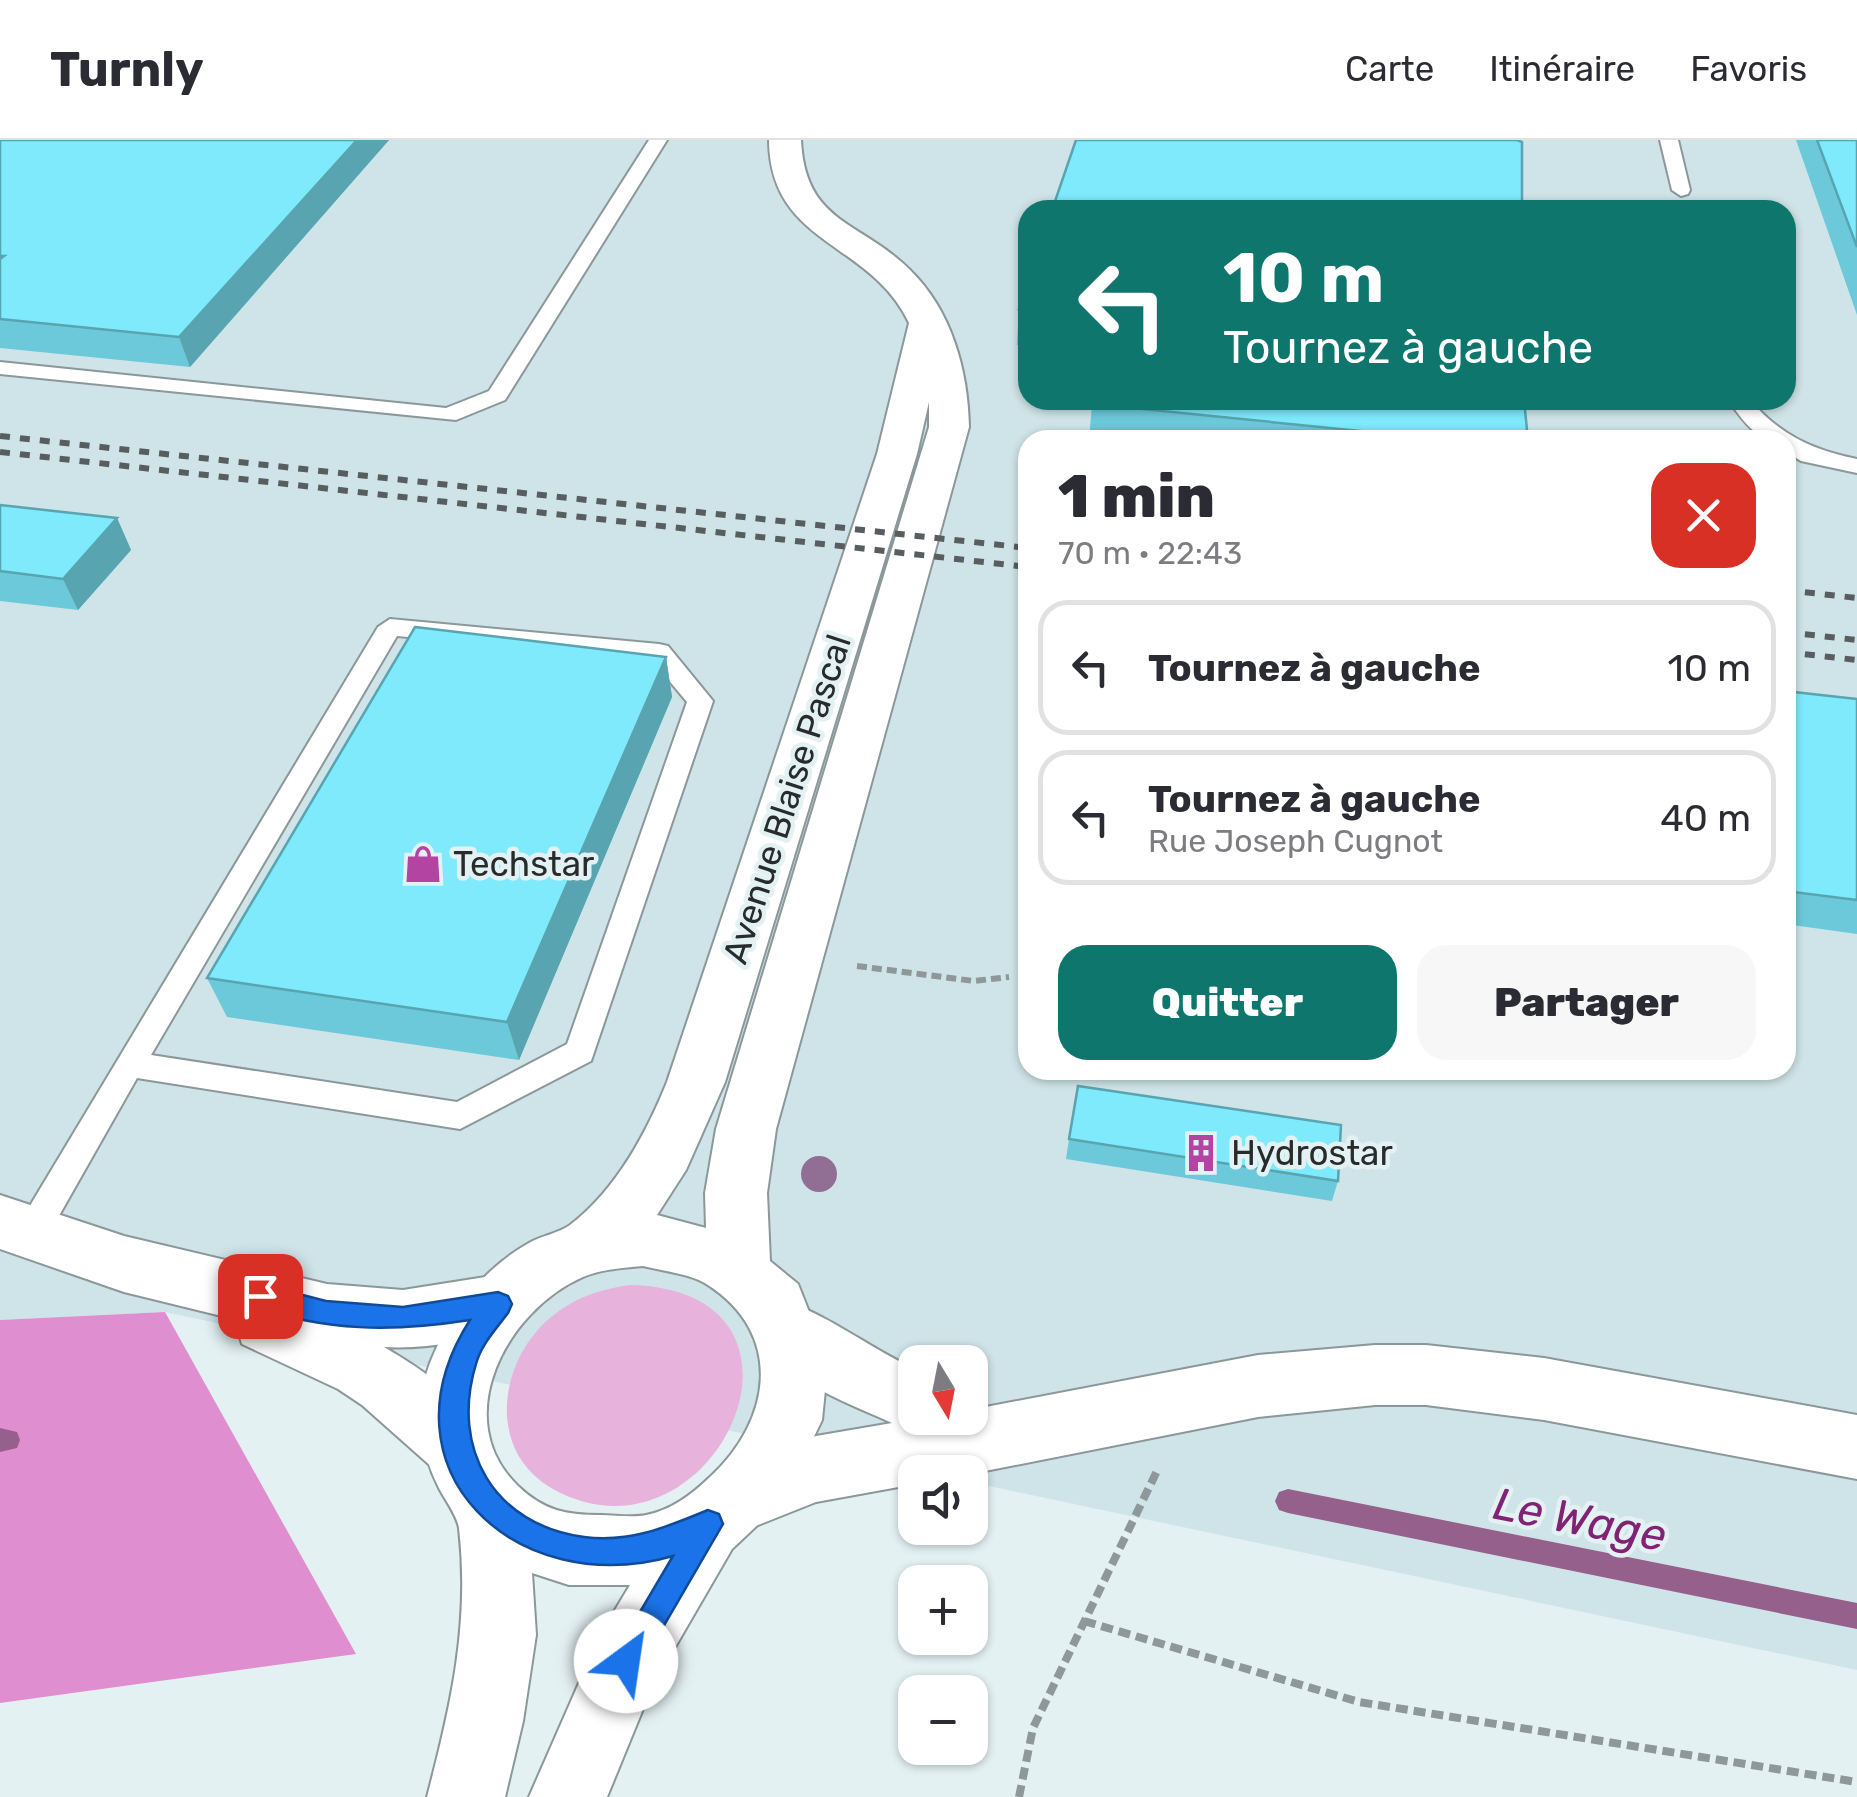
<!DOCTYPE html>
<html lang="fr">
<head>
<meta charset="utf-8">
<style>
  body { margin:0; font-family:Rubik,sans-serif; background:#f7f7f7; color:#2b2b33; height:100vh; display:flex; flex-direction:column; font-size:38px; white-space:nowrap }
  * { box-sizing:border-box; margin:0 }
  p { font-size:32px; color:#7c7c81 }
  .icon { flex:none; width:55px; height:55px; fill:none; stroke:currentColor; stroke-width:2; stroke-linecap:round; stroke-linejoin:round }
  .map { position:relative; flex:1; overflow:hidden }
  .side { position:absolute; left:1018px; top:290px; width:778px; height:650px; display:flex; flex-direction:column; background:#fff; border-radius:30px; box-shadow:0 2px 8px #0004 }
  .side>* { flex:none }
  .guide { position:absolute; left:1018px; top:60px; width:778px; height:210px; border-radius:30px; box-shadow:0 2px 8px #0004; background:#0f766e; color:#fff; overflow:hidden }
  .needle { width:65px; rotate:170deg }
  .fabs { position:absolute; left:898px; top:1205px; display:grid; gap:20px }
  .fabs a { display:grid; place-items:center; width:90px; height:90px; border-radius:20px; background:#fff; box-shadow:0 2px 8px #0004; font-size:50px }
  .pin { position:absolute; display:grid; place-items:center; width:85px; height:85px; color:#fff; margin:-42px; border-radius:20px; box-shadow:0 5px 15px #0006 }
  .me { position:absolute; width:110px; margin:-55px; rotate:31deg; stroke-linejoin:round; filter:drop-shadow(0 0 8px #0008) }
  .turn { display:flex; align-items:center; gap:35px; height:210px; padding:0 40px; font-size:45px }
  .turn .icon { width:130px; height:130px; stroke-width:2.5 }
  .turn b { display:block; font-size:70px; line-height:85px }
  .round { display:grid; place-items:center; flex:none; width:105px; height:105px; border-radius:30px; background:#f7f7f7 }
  .overview { display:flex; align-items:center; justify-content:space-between; height:170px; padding:0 40px }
  h1 { font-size:60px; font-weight:800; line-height:75px }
  .primary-button { display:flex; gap:20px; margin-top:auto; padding:20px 40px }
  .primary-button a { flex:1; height:115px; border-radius:30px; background:#0f766e; color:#fff; font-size:40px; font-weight:800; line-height:115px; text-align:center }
  .primary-button a+a { background:#f7f7f7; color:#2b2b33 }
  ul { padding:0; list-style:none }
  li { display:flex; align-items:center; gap:30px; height:135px; margin:0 20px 15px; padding:0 20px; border:5px solid #e1e1e2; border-radius:30px }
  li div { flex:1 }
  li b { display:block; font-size:38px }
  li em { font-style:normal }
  header { display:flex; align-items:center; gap:60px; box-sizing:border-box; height:140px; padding:0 50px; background:#fff; border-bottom:2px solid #e1e1e2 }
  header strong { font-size:48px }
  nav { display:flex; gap:55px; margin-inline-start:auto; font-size:35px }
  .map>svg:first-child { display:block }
</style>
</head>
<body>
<header>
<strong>Turnly</strong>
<nav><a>Carte</a><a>Itinéraire</a><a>Favoris</a></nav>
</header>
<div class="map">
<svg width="1857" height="1657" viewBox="0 0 1857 1657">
  <rect width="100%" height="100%" fill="#e4f1f3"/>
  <!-- built -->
  <path fill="#cfe4e8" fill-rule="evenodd" d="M 0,0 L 1857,0 L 1857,1530 L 970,1342 L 970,1332 L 925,1332 L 165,1172 L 0,1180 ZM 1028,70 L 1785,70 L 1785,260 L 1028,260 ZM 1028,300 L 1785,300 L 1785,930 L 1028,930 ZM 915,1222 L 970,1222 L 970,1278 L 915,1278 Z"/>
  <!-- green -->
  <path fill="#e7b2dc" d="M 630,1145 C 846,1150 713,1438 553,1349 C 482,1309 500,1212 559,1171 C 581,1155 604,1149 630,1145 Z"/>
  <!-- forest -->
  <path fill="#df8ecf" d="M 165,1172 L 356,1514 L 0,1563 L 0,1180 Z"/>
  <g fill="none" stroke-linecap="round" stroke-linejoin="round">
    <!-- stream -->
    <path fill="#96608d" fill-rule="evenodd" d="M 0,1288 L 17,1292 L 20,1300 L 17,1308 L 0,1312 Z
      M 1288,1349 L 1857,1463 L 1857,1489 L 1288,1373 L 1279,1370 L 1275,1361 L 1279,1352 Z"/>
    <!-- service casing -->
    <g stroke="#8b9799" stroke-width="4">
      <path id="service" d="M 649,0 L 667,0 L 505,260 L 456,280 L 0,234 L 0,222 L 446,268 L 489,251 Z
        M 1660,0 L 1678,0 L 1690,50 L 1688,54 L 1681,56 L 1672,50 Z
        M 1728,260 L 1750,260 C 1780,295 1812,310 1857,319 L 1857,333 L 1801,321 L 1785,311 L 1785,300 C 1754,300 1746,284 1728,260 Z
        M 390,479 L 659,504 L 668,506 L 713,561 L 591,921 L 460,989 L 137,938 L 43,1104 L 31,1109 L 19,1104 L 14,1094 L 19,1084 L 378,487 ZM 397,496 L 651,519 L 687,562 L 567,904 L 457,962 L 151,915 Z"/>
    </g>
    <!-- minor casing -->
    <g stroke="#8b9799" stroke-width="4">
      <path id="minor" d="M 0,1055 L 124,1096 L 327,1144 L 403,1150 L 498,1135 L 521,1144 L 530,1164 L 521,1184 C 480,1199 427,1210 384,1207 C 423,1230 473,1263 491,1305 L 481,1328 L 457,1337 L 433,1328 L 362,1265 L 338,1249 L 242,1204 L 234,1179 L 124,1152 L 0,1109 Z
        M 788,1162 C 833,1178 871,1209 915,1229 L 915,1278 L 970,1278 L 970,1270 L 1258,1215 L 1375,1205 L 1426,1205 L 1544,1218 L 1857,1275 L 1857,1339 L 1544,1280 L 1426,1265 L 1375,1265 L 1258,1277 L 970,1334 L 915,1332 L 915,1344 L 816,1362 L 743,1391 L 718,1381 L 708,1357 L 718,1333 L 816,1296 L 892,1283 C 846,1262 778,1239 756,1191 L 765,1170 Z"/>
    </g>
    <!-- primary casing -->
    <g stroke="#8b9799" stroke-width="4">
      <path id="primary" d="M 769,0 L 801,0 C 805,84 860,80 910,130 C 952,171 968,231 969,287 L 776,989 L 767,1053 L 770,1121 L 798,1144 L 828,1220 L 822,1280 L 783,1361 L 732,1409 L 652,1547 L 607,1657 L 529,1657 L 600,1495 L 630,1445 L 569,1445 L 532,1433 L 536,1495 L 523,1581 L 505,1657 L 427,1657 C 451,1566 470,1483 459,1388 C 457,1375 445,1360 439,1348 C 419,1309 414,1265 430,1223 C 450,1173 481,1130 529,1103 C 541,1096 559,1093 570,1085 C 616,1050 646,994 667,942 L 877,314 L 909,183 C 870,100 770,106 769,0 ZM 929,262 L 929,287 L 716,989 L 705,1053 L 706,1088 L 657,1075 L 686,1030 L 725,942 L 917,314 ZM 643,1126 C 663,1131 692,1134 708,1145 C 785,1195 771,1281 710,1337 C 692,1354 672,1370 646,1375 C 633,1378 615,1375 601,1375 C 567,1375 544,1371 518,1346 C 448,1279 507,1170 583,1137 C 602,1129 623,1128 643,1126 Z"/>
    </g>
    <!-- path-far1 -->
    <path stroke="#8e9799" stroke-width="6" stroke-dasharray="10 5" stroke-linecap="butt" d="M 857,826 L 974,841 L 1009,837"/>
    <!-- path -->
    <path stroke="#8e9799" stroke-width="8" stroke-dasharray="12 6" stroke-linecap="butt" d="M 1084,1481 L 1359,1562 L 1857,1642
      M 1019,1657 L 1033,1588 L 1157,1331"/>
    <!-- service -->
    <use href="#service" fill="#fff" fill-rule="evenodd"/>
    <!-- minor -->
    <use href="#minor" fill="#fff" fill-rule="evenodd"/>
    <!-- primary -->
    <use href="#primary" fill="#fff" fill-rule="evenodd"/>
    <!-- rail -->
    <path stroke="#585e5f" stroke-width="6" stroke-dasharray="10 10" stroke-linecap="butt" d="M 0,296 L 1028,408
      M 0,312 L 1028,427
      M 1785,450 L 1857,458
      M 1785,492 L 1857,500
      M 1785,512 L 1857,520"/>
  </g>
  <!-- trees -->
  <circle fill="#916e93" cx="819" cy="1034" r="18"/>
  <!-- wall -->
  <path fill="#6cc9d9" d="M 0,0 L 389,0 L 190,227 L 0,208 Z
    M 1796,0 L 1857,0 L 1857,175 Z
    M 1028,142 L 1028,206 L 1017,205 L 1019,169 Z
    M 1092,264 L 1528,300 L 1089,300 Z
    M 0,365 L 117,378 L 131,410 L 78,470 L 0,461 Z
    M 666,517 L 672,557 L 519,920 L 227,877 L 207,838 Z
    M 1785,551 L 1857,559 L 1857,794 L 1785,784 Z
    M 1069,999 L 1338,1041 L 1332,1061 L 1066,1019 Z"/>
  <!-- shaded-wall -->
  <path fill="#58a4b0" d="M 357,0 L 389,0 L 190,227 L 179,197 Z
    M 117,378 L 131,410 L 78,470 L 63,439 Z
    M 666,517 L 672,557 L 519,920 L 507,882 Z"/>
  <!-- building -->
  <path fill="#7eeafc" stroke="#58a4b0" stroke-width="2.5" d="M 0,0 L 357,0 L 179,197 L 0,179 L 0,119 L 4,116 L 0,116 Z
    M 1076,0 L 1517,0 L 1522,2 L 1522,70 L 1052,70 Z
    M 1817,0 L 1857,0 L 1857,107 Z
    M 1028,142 L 1028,169 L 1019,169 Z
    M 1093,260 L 1524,260 L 1528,300 L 1450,300 L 1092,264 Z
    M 0,365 L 117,378 L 63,439 L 0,431 Z
    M 415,487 L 666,517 L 507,882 L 207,838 Z
    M 1785,551 L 1857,559 L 1857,760 L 1785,751 Z
    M 1078,946 L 1341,985 L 1338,1041 L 1069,999 Z"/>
  <!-- route -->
  <path fill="#1a73e8" stroke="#114b97" stroke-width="2.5" d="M 260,1144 L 326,1161 L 403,1167 L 498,1152 L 508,1156 L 512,1164 L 508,1173 C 496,1189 481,1205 476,1224 C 450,1309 494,1385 584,1397 C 630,1403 667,1387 708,1370 L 719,1374 L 723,1384 L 637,1532 L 626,1536 L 616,1532 L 611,1521 L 673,1416 C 517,1461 374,1330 470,1180 C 393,1192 325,1192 250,1165 L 247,1156 L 250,1148 Z"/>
  <!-- icons -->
  <defs>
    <g id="shop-bare" transform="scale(3)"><path d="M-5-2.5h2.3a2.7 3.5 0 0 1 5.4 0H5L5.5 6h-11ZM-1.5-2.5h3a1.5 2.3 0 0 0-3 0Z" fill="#b344a2" stroke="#e4f1f3" stroke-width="2.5" paint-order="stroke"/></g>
    <g id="building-bare" transform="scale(3)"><path d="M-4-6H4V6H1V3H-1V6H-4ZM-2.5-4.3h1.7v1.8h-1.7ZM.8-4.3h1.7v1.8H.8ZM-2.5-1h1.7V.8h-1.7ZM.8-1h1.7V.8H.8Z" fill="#b344a2" stroke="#e4f1f3" stroke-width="2.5" paint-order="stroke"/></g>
  </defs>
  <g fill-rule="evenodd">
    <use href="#shop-bare" x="423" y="724"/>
    <use href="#building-bare" x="1201" y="1013"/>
  </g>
  <g text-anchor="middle" stroke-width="9" stroke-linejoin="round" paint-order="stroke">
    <!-- street labels -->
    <g font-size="35" fill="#272b2c" stroke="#e4f1f3">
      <text transform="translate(787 659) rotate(-72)" y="12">Avenue Blaise Pascal</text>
    </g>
    <!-- poi labels -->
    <g font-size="35" fill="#272b2c" stroke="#e4f1f3" text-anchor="start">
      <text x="453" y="736">Techstar</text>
      <text x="1231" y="1025">Hydrostar</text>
    </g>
    <!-- near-water labels -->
    <g font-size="45" font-style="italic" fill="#812374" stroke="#e4f1f3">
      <text transform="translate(1580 1379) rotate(11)" y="16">Le Wage</text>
    </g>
  </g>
</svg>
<div class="fabs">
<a><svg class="needle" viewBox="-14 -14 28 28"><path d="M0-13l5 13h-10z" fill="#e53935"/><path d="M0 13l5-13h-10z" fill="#7c7c81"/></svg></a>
<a><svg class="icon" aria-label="sound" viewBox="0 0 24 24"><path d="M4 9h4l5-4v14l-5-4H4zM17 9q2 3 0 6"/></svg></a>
<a>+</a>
<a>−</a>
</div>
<div class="pin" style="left:260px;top:1156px;background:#d93025"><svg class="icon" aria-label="arrive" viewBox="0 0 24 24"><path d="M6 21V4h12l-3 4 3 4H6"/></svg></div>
<svg class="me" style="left:626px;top:1521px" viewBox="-20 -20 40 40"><circle r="19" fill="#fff"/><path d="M0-13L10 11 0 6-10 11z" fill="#1a73e8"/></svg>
<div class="guide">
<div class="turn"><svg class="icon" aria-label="left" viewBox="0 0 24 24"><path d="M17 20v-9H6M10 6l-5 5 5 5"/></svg><div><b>10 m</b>Tournez à gauche</div></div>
</div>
<section class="side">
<div class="overview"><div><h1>1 min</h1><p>70 m · 22:43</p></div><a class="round" style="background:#d93025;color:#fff"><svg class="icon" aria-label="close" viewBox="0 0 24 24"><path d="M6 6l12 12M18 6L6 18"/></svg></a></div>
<ul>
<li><svg class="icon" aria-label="left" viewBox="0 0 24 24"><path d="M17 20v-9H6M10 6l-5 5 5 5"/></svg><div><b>Tournez à gauche</b></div><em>10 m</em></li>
<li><svg class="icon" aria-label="left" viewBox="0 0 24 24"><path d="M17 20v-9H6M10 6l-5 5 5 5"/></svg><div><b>Tournez à gauche</b><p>Rue Joseph Cugnot</p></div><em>40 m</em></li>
</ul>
<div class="primary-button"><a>Quitter</a><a>Partager</a></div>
</section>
</div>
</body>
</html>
